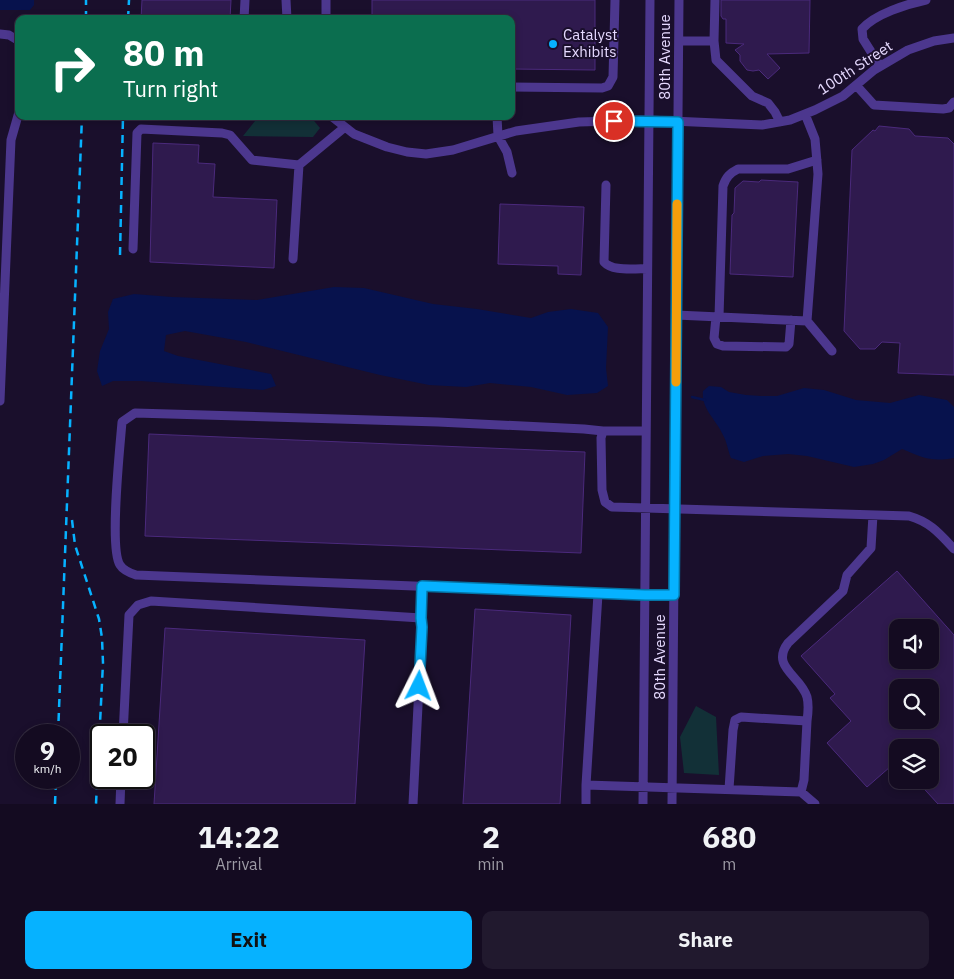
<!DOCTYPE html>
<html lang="en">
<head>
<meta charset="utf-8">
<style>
  body { margin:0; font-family:"IBM Plex Sans",sans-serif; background:#21192e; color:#f1f3f6; height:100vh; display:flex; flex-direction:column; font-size:19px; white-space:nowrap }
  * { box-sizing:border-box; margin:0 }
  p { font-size:16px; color:#9d9ba5 }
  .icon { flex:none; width:28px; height:28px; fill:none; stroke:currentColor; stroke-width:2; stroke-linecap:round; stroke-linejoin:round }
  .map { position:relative; height:804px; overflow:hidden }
  .side { display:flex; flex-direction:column; background:#140b21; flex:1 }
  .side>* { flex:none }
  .top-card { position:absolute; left:15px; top:15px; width:500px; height:105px; border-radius:10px; box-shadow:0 2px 8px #0003,0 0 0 1px #332b3f; background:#0b6e4f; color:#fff; overflow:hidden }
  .tools { position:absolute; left:889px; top:619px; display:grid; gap:10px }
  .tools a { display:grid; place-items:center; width:50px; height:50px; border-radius:10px; background:#140b21; box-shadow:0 2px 8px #0003,0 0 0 1px #332b3f; font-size:25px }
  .speed { position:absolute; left:15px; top:724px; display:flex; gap:10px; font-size:25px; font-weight:700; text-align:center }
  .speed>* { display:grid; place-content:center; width:65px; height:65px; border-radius:50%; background:#140b21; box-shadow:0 2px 8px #0003,0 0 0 1px #332b3f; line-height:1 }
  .speed small { font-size:12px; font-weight:400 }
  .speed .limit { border:2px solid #111; border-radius:8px; background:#fff; color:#111 }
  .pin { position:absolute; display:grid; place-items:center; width:42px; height:42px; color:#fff; margin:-21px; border:2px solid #fff; border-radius:50%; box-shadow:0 1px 5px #0007 }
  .me { position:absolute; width:55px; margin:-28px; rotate:3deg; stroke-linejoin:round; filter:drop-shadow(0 0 4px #0008) }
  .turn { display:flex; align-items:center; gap:18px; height:105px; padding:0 25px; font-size:22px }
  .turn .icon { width:65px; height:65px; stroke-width:2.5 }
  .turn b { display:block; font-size:35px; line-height:42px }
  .eta { display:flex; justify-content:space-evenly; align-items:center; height:85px; text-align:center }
  .eta b { font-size:30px; font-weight:700; line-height:35px }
  .cta { display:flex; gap:10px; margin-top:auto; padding:10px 25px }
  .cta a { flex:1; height:58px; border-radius:10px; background:#06b2ff; color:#111; font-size:20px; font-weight:700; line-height:58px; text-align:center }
  .cta a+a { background:#21192e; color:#f1f3f6 }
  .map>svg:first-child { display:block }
</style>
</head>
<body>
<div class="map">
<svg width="954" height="804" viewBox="0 0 954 804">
  <rect width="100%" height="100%" fill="#1a0f2c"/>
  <!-- green -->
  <path fill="#123037" d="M 259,116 L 310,116 L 320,128 L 313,137 L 243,136 Z
    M 696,706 L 716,717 L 719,775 L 684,773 L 680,737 Z"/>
  <!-- water -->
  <path fill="#07124d" d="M 0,0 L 34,0 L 34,5 L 30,10 L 0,10 Z
    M 334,287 L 364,288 L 433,304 L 477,309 L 531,318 L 548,312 L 571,309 L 598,313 L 608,327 L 606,368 L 608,386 L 597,393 L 567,395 L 531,387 L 490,383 L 466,387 L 429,385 L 380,375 L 246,342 L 185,331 L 166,335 L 164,351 L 178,356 L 271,374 L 276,386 L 263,390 L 141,381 L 113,381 L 102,386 L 97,371 L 100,351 L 109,329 L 108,312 L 113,299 L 134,294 L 172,297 L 257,300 Z
    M 709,386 L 721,387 L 729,392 L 746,395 L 761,396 L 777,396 L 804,388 L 824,390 L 856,400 L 890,403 L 919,395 L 947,400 L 954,407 L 954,458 C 930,462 924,458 902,449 L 884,460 L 873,464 L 854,467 L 807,456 L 788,454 L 763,456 L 744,462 L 731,458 C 728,451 727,442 723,435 C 716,419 701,409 703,391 Z"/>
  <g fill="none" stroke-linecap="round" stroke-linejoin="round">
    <!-- stream -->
    <path stroke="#07124d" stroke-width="2.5" d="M 692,397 L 705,400"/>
  </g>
  <!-- building -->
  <path fill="#2f1a4e" stroke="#4b2a7c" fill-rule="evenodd" d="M 142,0 L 231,0 L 230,19 L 141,19 Z
    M 372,0 L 595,0 L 595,70 L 511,69 L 511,19 L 372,19 Z
    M 721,0 L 810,0 L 809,53 L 767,54 L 780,68 L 768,79 L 759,70 L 753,71 L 747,70 L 740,61 L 740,55 L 735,50 L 744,44 L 726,43 L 726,19 L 723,19 L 721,16 Z
    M 879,126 L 909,129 L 915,136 L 948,138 L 954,144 L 954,375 L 898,373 L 900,343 L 882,342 L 875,349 L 860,349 L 844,331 L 852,150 L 873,130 L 875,131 Z
    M 153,143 L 199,145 L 198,163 L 215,164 L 213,197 L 277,200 L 274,268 L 150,262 Z
    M 761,180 L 798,182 L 793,277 L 730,274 L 732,215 L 734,213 L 735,188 L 743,181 L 759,182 Z
    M 500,204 L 584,207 L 581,275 L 558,274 L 558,266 L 498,264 Z
    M 149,434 L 585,452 L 581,553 L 145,536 Z
    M 897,571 L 954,635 L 954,804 L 938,804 L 916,780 L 930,780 L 930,748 L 898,748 L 898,760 L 867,787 L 827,743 L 851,721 L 830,698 L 835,694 L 801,656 ZM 898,628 L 930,628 L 930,660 L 898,660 ZM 898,688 L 930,688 L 930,720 L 898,720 Z
    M 475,609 L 571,615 L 560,804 L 463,804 Z
    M 165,628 L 365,640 L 355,804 L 154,804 Z"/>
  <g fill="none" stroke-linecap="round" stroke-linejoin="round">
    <!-- minor -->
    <path stroke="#4c378e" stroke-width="9" d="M 286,0 L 287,19
      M 326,0 L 326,19
      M 244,19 L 245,0
      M 0,34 L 9,35 L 19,41
      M 679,41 L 714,41 L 716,60 L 752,96 L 768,103 L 775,112 L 780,122
      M 714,41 L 715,0
      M 880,66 L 863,39 L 862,29 C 875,14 907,4 926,0
      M 856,85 L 874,105 L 943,109 L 949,108 L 954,102
      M 511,87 L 602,88 L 608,86 L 613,77 L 615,0
      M 331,116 L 354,134 L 387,147 L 407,152 L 426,154 L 453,150 L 516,131 L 579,122 L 649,120 L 762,125 L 790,120 L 815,110 L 843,96 L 874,70 L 908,50 L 934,41 L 954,38
      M 497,116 L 498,136 L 507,152 L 512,173
      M 606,185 L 604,262 C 613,272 634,268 647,269
      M 133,249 L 137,133 L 141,129 L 222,133 L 230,135 L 252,160 L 299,165
      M 293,259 L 299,165 L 345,127
      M 676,315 L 807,321 L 818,174 L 815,139 L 805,114
      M 716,317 L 714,338 L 717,344 L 723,346 L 786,347 L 789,344 L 791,320
      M 719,317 L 723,186 C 726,177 730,173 738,169 L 788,169 L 817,160
      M 807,321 L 832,351
      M 0,401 L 11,140 L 19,112
      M 603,431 L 584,429 L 438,422 L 135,413 L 122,422 C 120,447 109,549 120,565 C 123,570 130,573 136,575 L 645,595 L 674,595
      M 646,431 L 603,431 L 601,438 L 602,490 L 605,502 L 612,507 L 909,516 C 930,522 939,533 954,549
      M 421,618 L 422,587
      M 807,721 C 808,714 809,705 807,697 C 801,676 770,667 788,643 L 843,591 L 847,575 L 871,548 L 873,515
      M 123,735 L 129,615 L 138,605 L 151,601 L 421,618 L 422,627 L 413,804
      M 586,785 L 801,792 L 815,804
      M 729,789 L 733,730 L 735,720 L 741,717 L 807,721 L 804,780 L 801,792
      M 120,804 L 121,778
      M 586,804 L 586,785 L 598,594
      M 643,804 L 650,0
      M 672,804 L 679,0"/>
    <!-- rail -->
    <path stroke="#06b2ff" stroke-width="2.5" stroke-dasharray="8 6" stroke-linecap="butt" d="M 86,19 L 86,0
      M 128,19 L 129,0
      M 120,255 L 123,116
      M 72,520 L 75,545 L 99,619 L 102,638 L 103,663 L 96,804
      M 58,735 L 82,116
      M 55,804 L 56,778"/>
  </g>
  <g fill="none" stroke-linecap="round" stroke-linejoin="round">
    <!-- route casing -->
    <g stroke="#0474a6" stroke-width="12">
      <path id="route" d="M 419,686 L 422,627 L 421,618 L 422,586 L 645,595 L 674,595 L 678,122 L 614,121"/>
    </g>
    <!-- route -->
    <use href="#route" stroke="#06b2ff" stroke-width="9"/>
    <!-- slow -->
    <path stroke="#f59e0b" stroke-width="9" d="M 676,382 L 677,204"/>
  </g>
  <!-- markers -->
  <circle fill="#06b2ff" stroke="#1a0f2c" stroke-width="2" cx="553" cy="44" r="5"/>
  <g text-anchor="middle" stroke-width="4" stroke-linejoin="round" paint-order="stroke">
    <!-- poi labels -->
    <g font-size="15" fill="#e6daff" stroke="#1a0f2c" text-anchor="start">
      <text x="563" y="40">Catalyst<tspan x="563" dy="17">Exhibits</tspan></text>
    </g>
    <!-- street labels -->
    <g font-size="15" fill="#e6daff" stroke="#1a0f2c">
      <text transform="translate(665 57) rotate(-90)" y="5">80th Avenue</text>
      <text transform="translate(855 68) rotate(-33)" y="5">100th Street</text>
      <text transform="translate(660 657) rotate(-90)" y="5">80th Avenue</text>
    </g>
  </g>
</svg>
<div class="tools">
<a><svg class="icon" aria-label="sound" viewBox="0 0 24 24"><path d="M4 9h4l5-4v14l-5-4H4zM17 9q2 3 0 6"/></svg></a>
<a><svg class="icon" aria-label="search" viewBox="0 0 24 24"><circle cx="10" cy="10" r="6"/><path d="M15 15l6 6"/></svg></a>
<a><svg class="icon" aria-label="layers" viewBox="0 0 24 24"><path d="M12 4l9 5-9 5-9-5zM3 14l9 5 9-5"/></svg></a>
</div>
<div class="speed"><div>9<small>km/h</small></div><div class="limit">20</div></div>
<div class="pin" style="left:614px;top:121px;background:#d93025"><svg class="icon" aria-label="arrive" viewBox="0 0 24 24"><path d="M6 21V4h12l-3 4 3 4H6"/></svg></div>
<svg class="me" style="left:419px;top:686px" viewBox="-20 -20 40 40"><path d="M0-17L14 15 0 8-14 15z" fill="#06b2ff" stroke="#fff" stroke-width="4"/></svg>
<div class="top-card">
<div class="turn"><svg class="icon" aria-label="right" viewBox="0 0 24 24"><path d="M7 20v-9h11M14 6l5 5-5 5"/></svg><div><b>80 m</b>Turn right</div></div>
</div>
</div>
<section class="side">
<div class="eta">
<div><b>14:22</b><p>Arrival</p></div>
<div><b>2</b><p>min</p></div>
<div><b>680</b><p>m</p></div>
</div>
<div class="cta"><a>Exit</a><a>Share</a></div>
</section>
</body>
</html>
